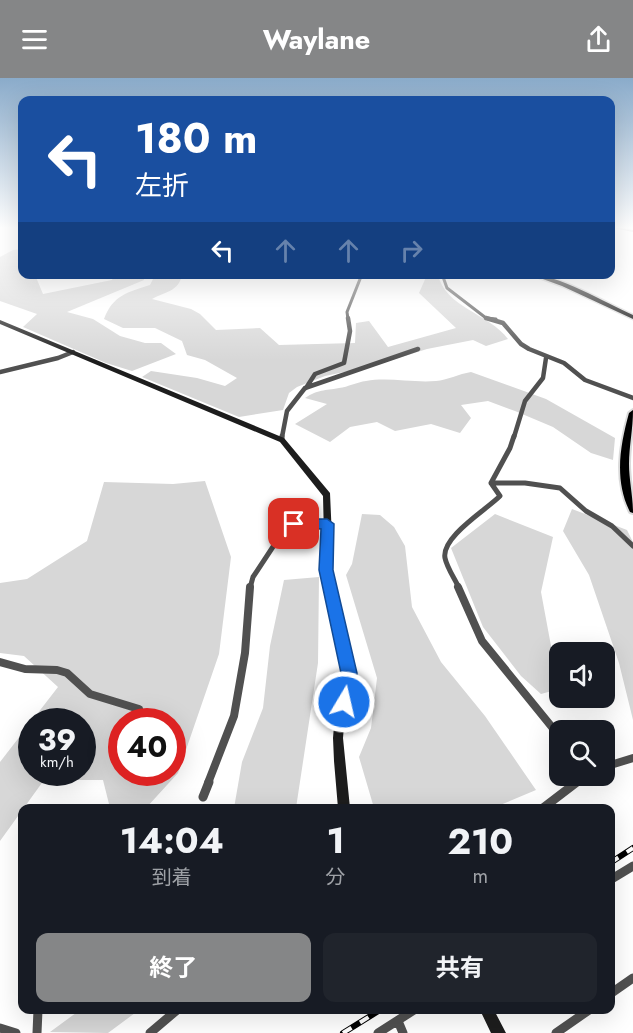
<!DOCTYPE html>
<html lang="ja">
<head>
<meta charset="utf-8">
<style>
  body { margin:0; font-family:Jost,"Noto Sans JP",sans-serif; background:#20242c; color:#f1f3f6; height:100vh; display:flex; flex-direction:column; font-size:22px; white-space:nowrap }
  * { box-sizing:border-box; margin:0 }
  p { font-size:20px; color:#9ea1a6 }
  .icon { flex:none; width:33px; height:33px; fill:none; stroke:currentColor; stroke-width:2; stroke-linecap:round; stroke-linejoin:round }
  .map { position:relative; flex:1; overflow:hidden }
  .details { position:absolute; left:18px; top:726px; width:597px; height:210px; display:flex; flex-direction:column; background:#171b24; border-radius:12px; box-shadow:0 6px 24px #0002 }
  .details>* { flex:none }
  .hud { position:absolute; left:18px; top:18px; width:597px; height:183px; border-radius:12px; box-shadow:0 6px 24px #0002; background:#1a4fa0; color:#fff; overflow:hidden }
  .tools { position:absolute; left:549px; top:564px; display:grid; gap:12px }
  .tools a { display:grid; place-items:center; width:66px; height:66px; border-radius:12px; background:#171b24; box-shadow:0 6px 24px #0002; font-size:30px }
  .speed { position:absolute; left:18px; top:630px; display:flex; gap:12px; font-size:30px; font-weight:700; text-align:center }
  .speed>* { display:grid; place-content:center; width:78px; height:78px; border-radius:50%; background:#171b24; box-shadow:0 6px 24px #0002; line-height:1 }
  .speed small { font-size:15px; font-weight:400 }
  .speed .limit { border:9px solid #d22; background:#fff; color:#111 }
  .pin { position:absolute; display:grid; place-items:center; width:51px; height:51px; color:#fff; margin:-26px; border-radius:12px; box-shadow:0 3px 9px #0006 }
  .me { position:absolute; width:66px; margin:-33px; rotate:9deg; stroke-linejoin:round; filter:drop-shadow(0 0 4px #0008) }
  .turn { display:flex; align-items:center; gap:21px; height:126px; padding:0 18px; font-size:27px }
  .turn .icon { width:78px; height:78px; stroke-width:2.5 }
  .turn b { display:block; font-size:42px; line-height:51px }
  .lanes { display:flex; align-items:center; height:57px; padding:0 18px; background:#0003; justify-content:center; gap:30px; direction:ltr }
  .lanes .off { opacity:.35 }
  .eta { display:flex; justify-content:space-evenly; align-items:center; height:102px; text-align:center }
  .eta b { font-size:36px; font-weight:700; line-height:42px }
  .cta { display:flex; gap:12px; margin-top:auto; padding:12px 18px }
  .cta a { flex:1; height:69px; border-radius:12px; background:#858687; color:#fff; font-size:24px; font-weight:700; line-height:69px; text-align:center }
  .cta a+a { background:#20242c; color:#f1f3f6 }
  header { display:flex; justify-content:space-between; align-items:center; height:78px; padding:0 18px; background:#858687; color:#fff; font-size:27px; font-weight:700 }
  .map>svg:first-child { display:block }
</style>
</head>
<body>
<header><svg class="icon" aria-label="menu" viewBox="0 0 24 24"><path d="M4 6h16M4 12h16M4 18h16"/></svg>Waylane<svg class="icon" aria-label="share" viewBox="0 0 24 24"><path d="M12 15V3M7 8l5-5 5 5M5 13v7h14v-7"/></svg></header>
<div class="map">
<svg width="633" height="955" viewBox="0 0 633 955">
  <rect width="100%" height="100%" fill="#fff"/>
  <!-- green -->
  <path fill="#d7d7d7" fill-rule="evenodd" d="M 22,171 L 22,196 L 35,197 L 43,216 L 112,202 L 114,197 L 144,197 L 144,202 L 67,234 L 93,241 L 120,258 L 145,265 L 161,265 L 176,276 L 132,293 L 106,285 L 23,249 L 37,236 L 0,223 L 0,179 L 13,172 Z
    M 438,196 C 444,229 490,236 508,261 L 486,268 L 473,262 L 427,271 L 373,288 L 325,298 L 297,309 L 289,315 L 283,332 L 239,339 L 142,299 L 151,293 L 197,300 L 225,308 L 237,300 L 205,282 L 187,277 L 182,263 L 155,250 L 123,250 L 104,241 C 113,217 128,214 150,207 L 155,197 L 182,197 C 179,213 165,214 152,221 L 191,231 L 200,236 L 216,252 L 260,250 L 279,267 L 355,265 L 356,245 L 369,243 L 388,269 L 456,250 L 419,215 L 427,197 Z
    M 471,294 L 546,321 L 615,360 L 613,382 L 591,375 L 553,349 L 515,333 L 488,323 L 461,327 L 471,340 L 460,355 L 431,346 L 395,353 L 377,344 L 350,349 L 330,364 L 295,346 L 327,326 L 305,320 C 319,311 324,313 339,310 C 348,309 357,304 366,303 C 388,299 413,305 436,303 C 447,302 459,296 471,294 Z
    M 205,403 L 231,479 L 219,576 L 178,695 L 146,730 L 110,730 L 103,702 L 44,702 L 0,763 L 0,684 L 58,609 L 24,578 L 0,575 L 0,505 L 27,501 L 87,463 L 104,404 L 173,406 ZM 32,644 L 82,644 L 82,694 L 32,694 ZM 122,644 L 172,644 L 172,694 L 122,694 Z
    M 572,431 L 627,452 L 633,464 L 633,642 L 619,585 L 589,497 L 563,453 Z
    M 362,436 L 380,437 L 394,449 L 405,468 L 412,529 L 441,584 L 485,638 L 536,712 L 493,730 L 374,730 L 359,679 L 371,650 L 377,600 L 346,497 L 352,486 Z
    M 495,436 L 553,459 L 541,514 L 559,611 L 541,616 L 521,598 L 483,549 L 451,470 Z
    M 319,499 L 318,585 L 296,730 L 234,730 L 242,684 L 263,630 L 270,568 L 284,502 Z
    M 80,932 L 139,932 L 108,955 L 50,954 Z"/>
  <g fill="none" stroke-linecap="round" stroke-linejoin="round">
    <!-- primary casing -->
    <g stroke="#dbdbdb" stroke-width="3">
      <path id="primary" d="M 529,196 C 557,196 606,225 633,237 L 633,241 L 562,208 Z"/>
    </g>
    <!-- highway casing -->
    <g stroke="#dbdbdb" stroke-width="4">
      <path id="highway" d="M 633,332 C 633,351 629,368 629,386 C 629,402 633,418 633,435 L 630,434 C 614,402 620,368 629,335 Z"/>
    </g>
    <!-- street-far4 -->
    <path stroke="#505050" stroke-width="3" d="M 442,196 L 447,210 L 486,240 L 496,241
      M 348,241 L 347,234 L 362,196"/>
    <!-- street-far3 -->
    <path stroke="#505050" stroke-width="4.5" d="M 486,240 L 503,245 L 521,266 L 529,271 L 564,285 L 585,302 L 633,320
      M 0,294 L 58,280 L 73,274
      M 306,310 L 315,296 L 344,285 L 350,253 L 348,240
      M 282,359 L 287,333 L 305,310 L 418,271
      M 514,359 L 525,323 L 543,300 L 546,280"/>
    <!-- street-far2 -->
    <path stroke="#505050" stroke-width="5" d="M 282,362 L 282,358
      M 491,405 L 525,405 L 560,410 L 586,433 L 612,448 L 633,468
      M 250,510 L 253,499 L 286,449 L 294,446 L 327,446
      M 459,510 C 455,501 447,490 445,480 C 441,459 486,432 500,418 L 491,405 L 510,370 L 514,358"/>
    <!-- street-far1 -->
    <path stroke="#505050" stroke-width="8" d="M 458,509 L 482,563 L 560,659
      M 0,584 L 25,591 L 57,592 L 67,595 L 90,616 L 139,631
      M 604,689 L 633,680
      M 208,705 L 234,638 L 245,575 L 250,509
      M 575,705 L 584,698"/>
    <!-- street -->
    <path stroke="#505050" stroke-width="9" d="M 203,719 L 209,704
      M 543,730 L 577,704
      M 610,802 L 633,788
      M 610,916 L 633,900
      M 398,943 L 403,955
      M 0,950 L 16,955
      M 37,955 L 38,932
      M 150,955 L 177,932
      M 378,955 L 414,932
      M 556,955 L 589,932"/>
    <!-- secondary -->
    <path fill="#1d1d1d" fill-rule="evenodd" d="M 613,149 L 633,152 L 633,154 L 614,150 Z
      M 0,242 L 284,360 L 330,415 L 332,460 L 330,492 L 354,595 L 345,636 L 343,660 L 350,730 L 338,730 L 334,683 L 333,660 L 335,636 L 344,595 L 322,492 L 324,460 L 323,418 L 280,364 L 0,246 Z
      M 480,932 L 494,932 L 506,955 L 491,955 Z"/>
    <!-- primary -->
    <use href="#primary" fill="#000" fill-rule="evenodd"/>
    <!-- highway -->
    <use href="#highway" fill="#000" fill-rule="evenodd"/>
    <!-- rail casing -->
    <g stroke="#000" stroke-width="6">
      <path id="rail" d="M 610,785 L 633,770
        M 343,955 L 380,932"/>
    </g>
    <!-- rail -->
    <use href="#rail" stroke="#fff" stroke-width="4" stroke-dasharray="10" stroke-linecap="butt"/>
  </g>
  <!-- sky -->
  <linearGradient id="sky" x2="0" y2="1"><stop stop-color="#8aabca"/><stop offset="0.53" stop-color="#fff"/><stop offset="1" stop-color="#fff" stop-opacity="0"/></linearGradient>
  <rect width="633" height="283" fill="url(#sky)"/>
  <!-- route -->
  <path fill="#1a73e8" stroke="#114b97" stroke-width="1.5" d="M 294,441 L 327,441 L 334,446 L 333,492 L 357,595 C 356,608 355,618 350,629 L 344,632 L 338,629 L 336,624 L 340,611 L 341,595 L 319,492 L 321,451 L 290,449 L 288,446 Z"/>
</svg>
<div class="tools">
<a><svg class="icon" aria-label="sound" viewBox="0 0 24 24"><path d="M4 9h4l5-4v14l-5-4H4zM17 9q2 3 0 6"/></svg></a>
<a><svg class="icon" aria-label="search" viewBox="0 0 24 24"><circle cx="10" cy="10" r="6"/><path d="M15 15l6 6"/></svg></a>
</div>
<div class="speed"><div>39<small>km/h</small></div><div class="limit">40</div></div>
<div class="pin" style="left:294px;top:446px;background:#d93025"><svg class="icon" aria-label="arrive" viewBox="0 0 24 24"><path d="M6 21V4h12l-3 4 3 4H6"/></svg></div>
<svg class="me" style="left:344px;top:624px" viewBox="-20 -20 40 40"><circle r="17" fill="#1a73e8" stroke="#fff" stroke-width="3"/><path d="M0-11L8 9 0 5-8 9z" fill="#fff"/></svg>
<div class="hud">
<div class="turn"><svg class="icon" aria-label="left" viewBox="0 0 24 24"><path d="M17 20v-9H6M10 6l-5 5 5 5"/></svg><div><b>180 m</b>左折</div></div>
<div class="lanes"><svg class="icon" aria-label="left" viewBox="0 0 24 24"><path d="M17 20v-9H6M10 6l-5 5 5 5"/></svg><svg class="icon off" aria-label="ahead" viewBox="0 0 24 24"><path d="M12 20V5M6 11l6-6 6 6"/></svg><svg class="icon off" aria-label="ahead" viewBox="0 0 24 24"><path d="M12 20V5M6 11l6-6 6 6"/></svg><svg class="icon off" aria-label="right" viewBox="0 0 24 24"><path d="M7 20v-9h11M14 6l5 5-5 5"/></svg></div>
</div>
<section class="details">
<div class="eta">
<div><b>14:04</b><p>到着</p></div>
<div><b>1</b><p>分</p></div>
<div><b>210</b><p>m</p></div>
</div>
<div class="cta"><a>終了</a><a>共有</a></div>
</section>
</div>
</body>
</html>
